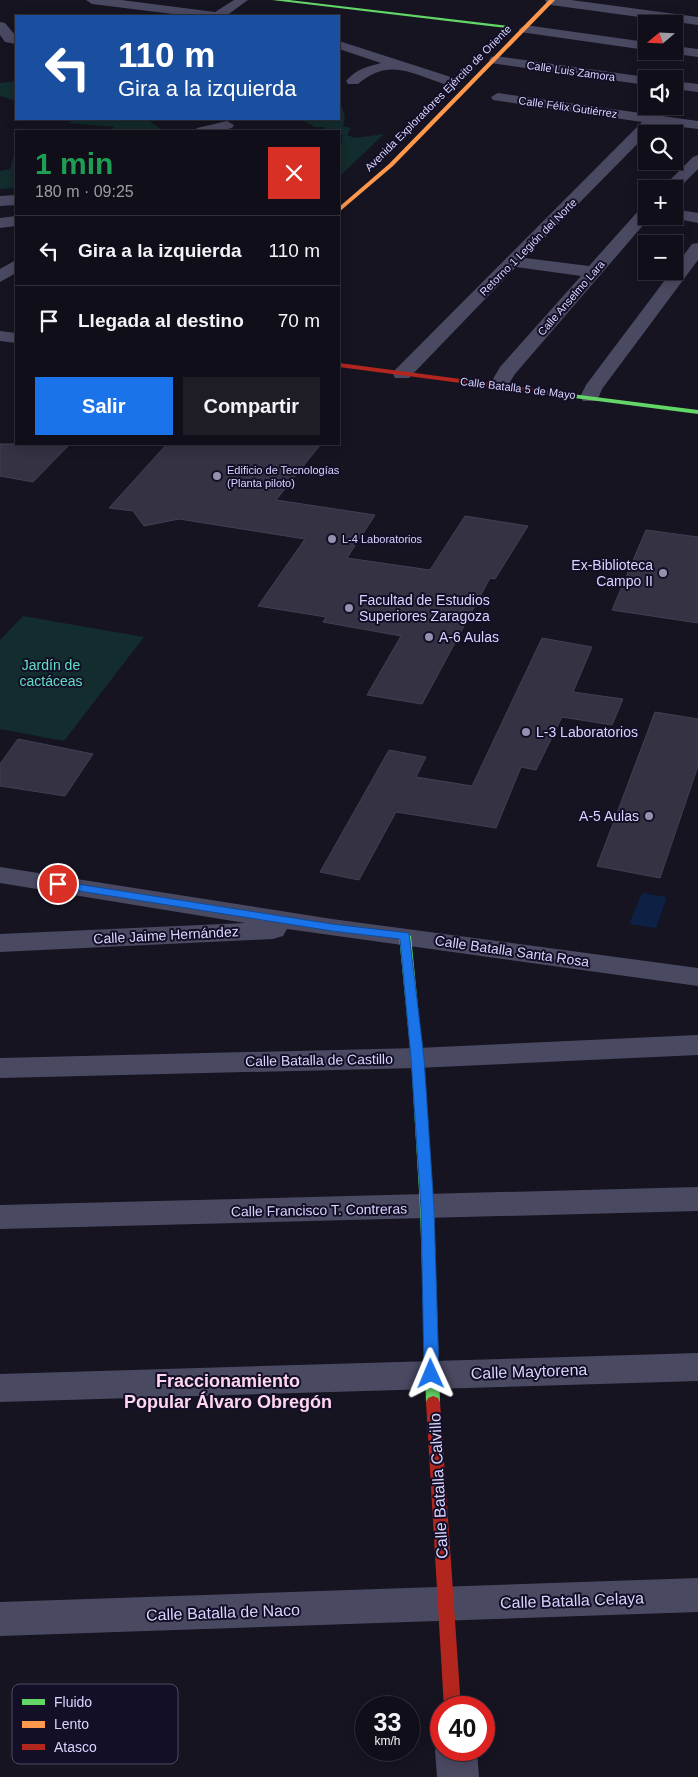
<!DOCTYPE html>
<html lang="es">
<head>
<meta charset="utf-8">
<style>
  body { margin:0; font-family:Helvetica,sans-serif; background:#1e1d26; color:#f1f3f6; height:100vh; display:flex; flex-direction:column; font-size:19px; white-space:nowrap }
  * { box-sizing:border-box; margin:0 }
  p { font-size:16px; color:#9c9ca2 }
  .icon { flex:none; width:28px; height:28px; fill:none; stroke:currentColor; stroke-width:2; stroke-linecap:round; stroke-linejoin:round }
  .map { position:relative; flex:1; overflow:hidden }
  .details { position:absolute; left:15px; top:130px; width:325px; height:315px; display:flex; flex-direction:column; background:#100f19; border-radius:0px; box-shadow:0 2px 12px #0003,0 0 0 1px #302f38 }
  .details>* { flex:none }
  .guide { position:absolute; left:15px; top:15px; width:325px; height:105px; border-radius:0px; box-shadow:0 2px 12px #0003,0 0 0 1px #302f38; background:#1a4fa0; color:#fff; overflow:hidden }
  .needle { width:32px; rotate:251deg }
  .controls { position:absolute; left:638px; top:15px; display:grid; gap:10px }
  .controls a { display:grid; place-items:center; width:45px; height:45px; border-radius:0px; background:#100f19; box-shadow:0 2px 12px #0003,0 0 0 1px #302f38; font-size:25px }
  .speed { position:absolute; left:355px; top:1696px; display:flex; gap:10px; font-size:25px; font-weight:700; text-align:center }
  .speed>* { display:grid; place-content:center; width:65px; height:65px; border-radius:50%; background:#100f19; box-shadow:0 2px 12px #0003,0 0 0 1px #302f38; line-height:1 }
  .speed small { font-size:12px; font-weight:400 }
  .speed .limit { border:8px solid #d22; background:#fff; color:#111 }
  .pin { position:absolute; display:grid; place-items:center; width:42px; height:42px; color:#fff; margin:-21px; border:2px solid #fff; border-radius:50%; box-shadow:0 1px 5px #0007 }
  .me { position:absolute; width:55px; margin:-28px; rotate:359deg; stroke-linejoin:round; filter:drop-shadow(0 0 4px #0008) }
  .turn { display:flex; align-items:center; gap:18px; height:105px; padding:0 20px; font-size:22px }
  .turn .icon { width:65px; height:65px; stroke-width:2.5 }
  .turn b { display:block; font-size:35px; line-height:42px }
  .round { display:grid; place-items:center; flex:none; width:52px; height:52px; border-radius:0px; background:#1e1d26 }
  .summary { display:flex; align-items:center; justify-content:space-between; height:85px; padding:0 20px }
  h1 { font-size:30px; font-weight:700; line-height:38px; color:#1e9e55 }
  .primary-button { display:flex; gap:10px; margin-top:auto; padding:10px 20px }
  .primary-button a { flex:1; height:58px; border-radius:0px; background:#1a73e8; color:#fff; font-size:20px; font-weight:700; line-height:58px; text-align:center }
  .primary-button a+a { background:#1e1d26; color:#f1f3f6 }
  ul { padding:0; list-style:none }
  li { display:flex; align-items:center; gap:15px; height:70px; padding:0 20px; border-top:1px solid #302f38 }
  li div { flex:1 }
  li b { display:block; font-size:19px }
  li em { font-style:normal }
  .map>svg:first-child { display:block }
</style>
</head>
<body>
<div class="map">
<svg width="698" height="1777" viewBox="0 0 698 1777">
  <rect width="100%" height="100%" fill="#161421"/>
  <!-- green -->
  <path fill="#132c2d" d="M 16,81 L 16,101 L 0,96 L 0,83 Z
    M 339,106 L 342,106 L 345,117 L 343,126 L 351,128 L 347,135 L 355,138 L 384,134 L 339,177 L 339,143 L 342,143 L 342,134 L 339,131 L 325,131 L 324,127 L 315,127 L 301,120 L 339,119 Z
    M 76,119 L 147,119 L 163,131 L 106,131 L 115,127 L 68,123 Z
    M 14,154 L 16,155 L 16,188 L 0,189 L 0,171 L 10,169 Z
    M 23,616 L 144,637 L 64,741 L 0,729 L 0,640 Z"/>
  <!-- water -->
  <path fill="#0d2144" d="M 642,893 L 667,897 L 656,928 L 629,924 Z"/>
  <!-- building -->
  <path fill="#343243" stroke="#433f54" d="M 0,444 L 70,444 L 33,482 L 0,476 Z
    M 167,444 L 321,444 L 276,500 L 375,515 L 347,558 L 430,570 L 465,516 L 528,526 L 495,579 L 490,578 L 422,704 L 367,695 L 401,636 L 323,622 L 326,617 L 258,606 L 305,539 L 179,519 L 144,526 L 133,511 L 109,508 Z
    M 646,530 L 698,537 L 698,623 L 612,610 Z
    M 542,638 L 592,647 L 573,692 L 623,699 L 612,725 L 562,717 L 536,770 L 521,767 L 496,828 L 396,812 L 359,880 L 320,872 L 389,750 L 426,757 L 416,777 L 472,786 Z
    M 655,712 L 698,719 L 698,766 L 660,878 L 597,866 Z
    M 18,739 L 93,754 L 65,796 L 0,786 L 0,764 Z"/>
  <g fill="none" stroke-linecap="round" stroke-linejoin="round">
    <!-- street -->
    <path fill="#4a4962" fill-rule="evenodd" d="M 86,0 L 121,0 L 215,12 L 234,0 L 248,0 L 226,16 L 189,16 L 92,4 Z
      M 545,0 L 571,0 L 698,17 L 698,25 L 551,5 L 547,4 Z
      M 0,22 L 5,23 L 16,36 L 16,44 L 5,42 L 0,35 Z
      M 525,25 L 646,42 L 646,50 L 520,32 L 519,29 Z
      M 339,41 L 457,79 L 459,82 L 452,86 C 415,77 392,55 358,84 L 348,84 L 346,81 C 356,69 367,67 381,63 L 339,49 Z
      M 674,46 L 698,49 L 698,57 L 669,53 L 668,51 L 674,51 Z
      M 496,56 L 646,77 L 651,79 L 646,79 L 646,85 L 491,63 L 489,60 L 491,57 Z
      M 674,81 L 698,84 L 698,92 L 674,89 Z
      M 498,93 L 698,121 L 698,129 L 657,124 L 525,258 L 589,266 L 640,209 L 646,207 L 646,216 L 651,216 L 515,374 L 505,390 L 491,390 L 489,386 L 500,367 L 581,276 L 516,267 L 409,378 L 395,378 L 393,374 L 395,370 L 642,122 L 493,100 L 491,97 Z
      M 227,121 L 234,125 L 232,128 L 219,131 L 195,131 L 197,128 Z
      M 698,155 L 698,169 L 675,192 L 674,189 L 661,189 L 693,157 Z
      M 16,195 L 16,205 L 0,206 L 0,196 Z
      M 674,209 L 698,213 L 698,223 L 668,217 L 674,216 Z
      M 16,216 L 16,226 L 0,228 L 0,218 Z
      M 698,243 L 698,260 L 602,389 L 597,401 L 583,401 L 580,397 L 586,385 L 692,244 Z
      M 16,260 L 16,273 L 0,282 L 0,269 Z
      M 0,331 L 16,333 L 16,343 L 0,341 Z
      M 0,867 L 332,919 L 698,968 L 698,986 L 287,929 L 283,936 L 273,939 L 0,952 L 0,934 L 245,923 L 0,883 Z
      M 698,1035 L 698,1055 L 417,1068 L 0,1078 L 0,1058 L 417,1048 Z
      M 698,1187 L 698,1211 L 0,1229 L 0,1205 Z
      M 698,1353 L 698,1381 L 0,1402 L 0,1374 Z
      M 698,1578 L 698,1612 L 0,1636 L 0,1602 Z
      M 441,1736 L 441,1750 L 477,1750 L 479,1777 L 437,1777 L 435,1750 Z"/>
    <!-- fast -->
    <path fill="#63d668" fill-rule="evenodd" d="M 272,0 L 289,0 L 509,26 L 506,28 Z
      M 548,391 L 698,410 L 698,414 L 551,395 L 548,395 Z
      M 405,932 L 411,936 L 423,1058 L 434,1208 L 440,1402 L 438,1406 L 433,1408 L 428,1406 L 426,1402 L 420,1208 L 411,1058 L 399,936 Z"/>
    <!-- slow -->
    <path fill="#ff974d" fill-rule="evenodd" d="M 549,0 L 555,0 L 393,166 L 339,212 L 339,207 L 389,164 Z"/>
    <!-- jam -->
    <path fill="#b3261e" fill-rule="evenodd" d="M 339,363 L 551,391 L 555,393 L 551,395 L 339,367 Z
      M 433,1396 L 438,1398 L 440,1402 L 461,1708 L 444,1708 L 426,1402 L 428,1398 Z"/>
  </g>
  <!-- route -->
  <path fill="#1a73e8" stroke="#114b97" d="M 58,881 L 332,924 L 409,933 L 424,1058 L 434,1208 L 439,1374 L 436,1378 L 426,1378 L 424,1374 L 421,1208 L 411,1058 L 400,939 L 332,931 L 54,887 L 53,884 Z"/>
  <!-- markers -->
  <g fill="#9591b1" stroke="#130f26" stroke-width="2">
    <circle cx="217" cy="476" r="5"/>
    <circle cx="332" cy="539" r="5"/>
    <circle cx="663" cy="573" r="5"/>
    <circle cx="349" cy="608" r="5"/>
    <circle cx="429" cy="637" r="5"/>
    <circle cx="526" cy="732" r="5"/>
    <circle cx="649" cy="816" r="5"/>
  </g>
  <g text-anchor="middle" stroke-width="4" stroke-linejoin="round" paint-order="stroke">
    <!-- far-street labels -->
    <g font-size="11" fill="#d9d4ff" stroke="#130f26">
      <text transform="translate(571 71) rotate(8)" y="4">Calle Luis Zamora</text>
      <text transform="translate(438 98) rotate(-45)" y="4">Avenida Exploradores Ejército de Oriente</text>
      <text transform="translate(568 107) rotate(8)" y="4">Calle Félix Gutiérrez</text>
      <text transform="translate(528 247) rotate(-45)" y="4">Retorno 1 Legión del Norte</text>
      <text transform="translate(571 298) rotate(-49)" y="4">Calle Anselmo Lara</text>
      <text transform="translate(518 388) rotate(7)" y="4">Calle Batalla 5 de Mayo</text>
    </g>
    <!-- far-poi labels -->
    <g font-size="11" fill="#d9d4ff" stroke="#130f26" text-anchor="start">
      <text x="227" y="474">Edificio de Tecnologías<tspan x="227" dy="13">(Planta piloto)</tspan></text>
      <text x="342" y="543">L-4 Laboratorios</text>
    </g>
    <!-- poi labels -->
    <g font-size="14" fill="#d9d4ff" stroke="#130f26" text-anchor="start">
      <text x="653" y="570" text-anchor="end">Ex-Biblioteca<tspan x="653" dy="16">Campo II</tspan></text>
      <text x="359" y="605">Facultad de Estudios<tspan x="359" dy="16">Superiores Zaragoza</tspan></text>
      <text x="439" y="642">A-6 Aulas</text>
      <text x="536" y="737">L-3 Laboratorios</text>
      <text x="639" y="821" text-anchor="end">A-5 Aulas</text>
    </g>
    <!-- park labels -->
    <g font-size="14" fill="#5fe0c0" stroke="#130f26">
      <text x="51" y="670">Jardín de<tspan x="51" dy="16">cactáceas</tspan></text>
    </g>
    <!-- street labels -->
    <g font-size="14" fill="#d9d4ff" stroke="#130f26">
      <text transform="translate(166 935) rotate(-3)" y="5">Calle Jaime Hernández</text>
      <text transform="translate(512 951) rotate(8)" y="5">Calle Batalla Santa Rosa</text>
      <text transform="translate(319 1060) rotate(-1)" y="5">Calle Batalla de Castillo</text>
      <text transform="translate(319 1210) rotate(-1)" y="5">Calle Francisco T. Contreras</text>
    </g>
    <!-- near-street labels -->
    <g font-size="16" fill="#d9d4ff" stroke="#130f26">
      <text transform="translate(529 1371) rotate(-2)" y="6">Calle Maytorena</text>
      <text transform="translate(438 1486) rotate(-93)" y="6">Calle Batalla Calvillo</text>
      <text transform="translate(572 1600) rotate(-2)" y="6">Calle Batalla Celaya</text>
      <text transform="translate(223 1612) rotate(-2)" y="6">Calle Batalla de Naco</text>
    </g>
    <!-- near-neighbourhood labels -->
    <g font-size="18" font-weight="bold" fill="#ffd6f0" stroke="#130f26">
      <text x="228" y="1387">Fraccionamiento<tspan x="228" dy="21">Popular Álvaro Obregón</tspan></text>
    </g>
  </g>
  <!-- legend -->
  <rect x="12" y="1684" width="166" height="80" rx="8" fill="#130f26" stroke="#4e4a67" stroke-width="1"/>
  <rect x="22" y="1699" width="23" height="6" fill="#63d668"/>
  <rect x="22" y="1721" width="23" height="7" fill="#ff974d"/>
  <rect x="22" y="1744" width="23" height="6" fill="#b3261e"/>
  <g font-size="14" fill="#d9d4ff">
    <text x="54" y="1707">Fluido</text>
    <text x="54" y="1729">Lento</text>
    <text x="54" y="1752">Atasco</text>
  </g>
</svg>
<div class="controls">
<a><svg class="needle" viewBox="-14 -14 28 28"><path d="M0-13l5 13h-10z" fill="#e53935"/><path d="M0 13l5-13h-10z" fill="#9c9ca2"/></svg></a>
<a><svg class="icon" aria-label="sound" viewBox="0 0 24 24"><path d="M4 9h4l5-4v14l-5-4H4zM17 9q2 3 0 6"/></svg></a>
<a><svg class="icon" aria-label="search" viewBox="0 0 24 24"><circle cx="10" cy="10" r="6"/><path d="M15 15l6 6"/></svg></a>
<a>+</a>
<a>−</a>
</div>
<div class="speed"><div>33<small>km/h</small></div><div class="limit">40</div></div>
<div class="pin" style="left:58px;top:884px;background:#d93025"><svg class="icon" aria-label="arrive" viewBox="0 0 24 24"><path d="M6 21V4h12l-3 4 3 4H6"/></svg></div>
<svg class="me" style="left:431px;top:1374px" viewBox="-20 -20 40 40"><path d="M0-17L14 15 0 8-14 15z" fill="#1a73e8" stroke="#fff" stroke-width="4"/></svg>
<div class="guide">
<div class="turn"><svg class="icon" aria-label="left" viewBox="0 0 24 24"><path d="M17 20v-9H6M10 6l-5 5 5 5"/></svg><div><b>110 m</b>Gira a la izquierda</div></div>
</div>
<section class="details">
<div class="summary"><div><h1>1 min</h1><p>180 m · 09:25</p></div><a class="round" style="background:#d93025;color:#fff"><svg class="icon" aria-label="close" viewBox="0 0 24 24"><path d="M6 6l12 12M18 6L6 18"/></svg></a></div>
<ul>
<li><svg class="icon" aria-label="left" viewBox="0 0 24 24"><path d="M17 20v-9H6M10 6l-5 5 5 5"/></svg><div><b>Gira a la izquierda</b></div><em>110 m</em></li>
<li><svg class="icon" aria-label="arrive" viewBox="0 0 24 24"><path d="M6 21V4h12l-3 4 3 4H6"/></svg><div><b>Llegada al destino</b></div><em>70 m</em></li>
</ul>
<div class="primary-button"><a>Salir</a><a>Compartir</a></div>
</section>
</div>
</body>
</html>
